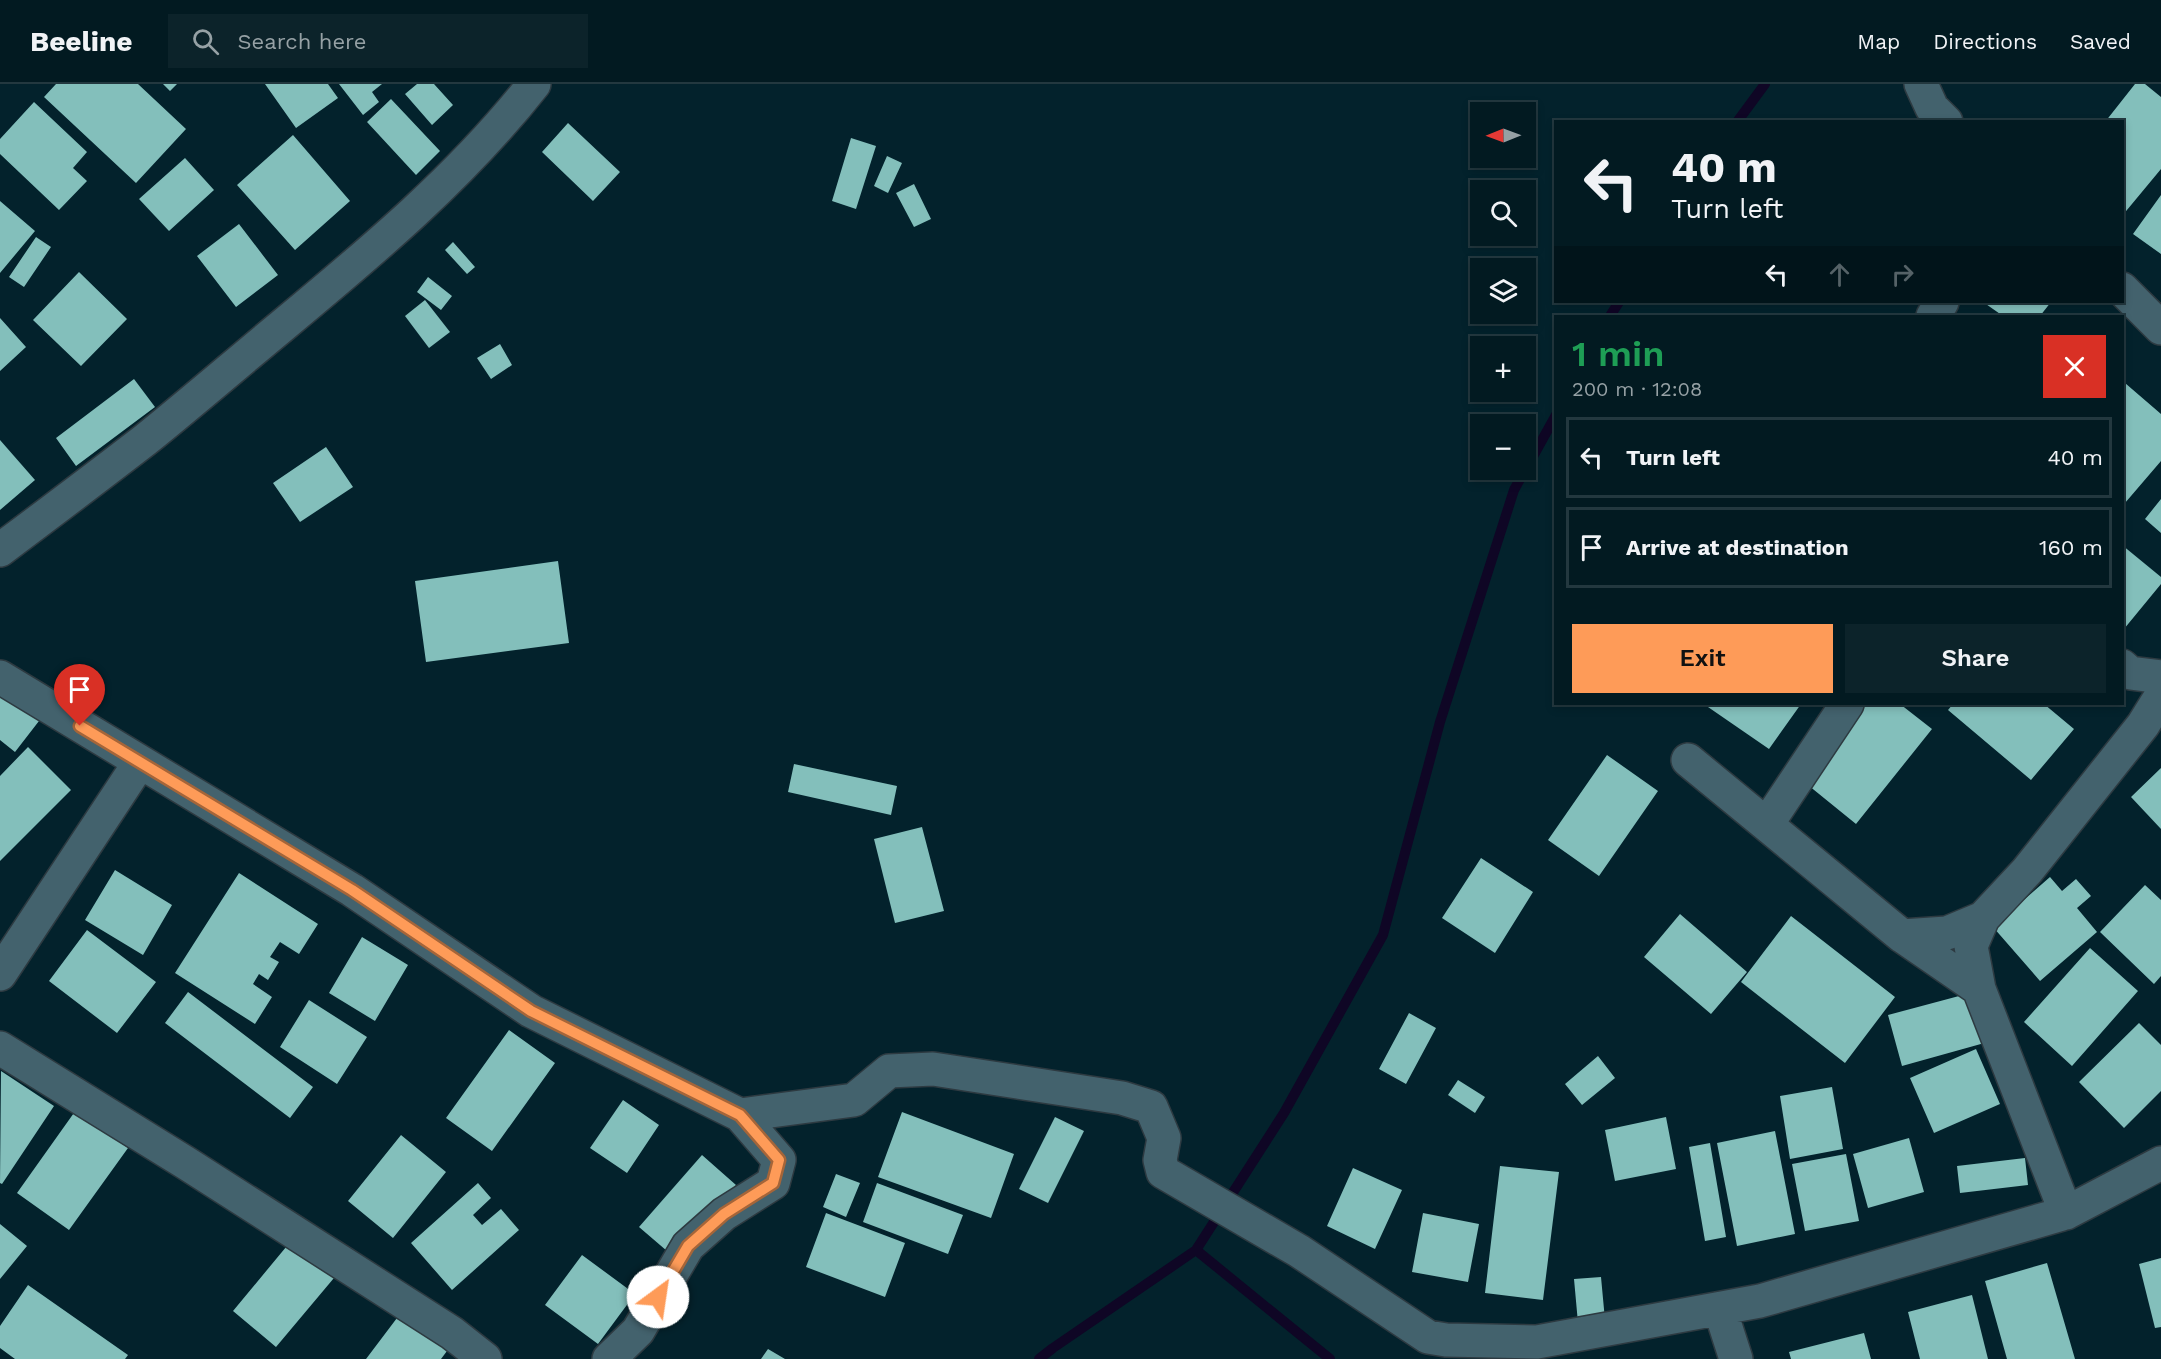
<!DOCTYPE html>
<html lang="en">
<head>
<meta charset="utf-8">
<style>
  body { margin:0; font-family:"Work Sans",sans-serif; background:#0c232a; color:#f1f3f6; height:100vh; display:flex; flex-direction:column; font-size:22px; white-space:nowrap }
  * { box-sizing:border-box; margin:0 }
  p { font-size:20px; color:#96a1a5 }
  .icon { flex:none; width:33px; height:33px; fill:none; stroke:currentColor; stroke-width:2; stroke-linecap:round; stroke-linejoin:round }
  .map { position:relative; flex:1; overflow:hidden }
  .drawer { position:absolute; left:1554px; top:231px; width:570px; height:390px; display:flex; flex-direction:column; background:#021a21; border-radius:0px; box-shadow:0 3px 9px #0003,0 0 0 2px #23383f }
  .drawer>* { flex:none }
  .hud { position:absolute; left:1554px; top:36px; width:570px; height:183px; border-radius:0px; box-shadow:0 3px 9px #0003,0 0 0 2px #23383f; background:#021a21; color:#f1f3f6; overflow:hidden }
  .needle { width:39px; rotate:269deg }
  .controls { position:absolute; left:1470px; top:18px; display:grid; gap:12px }
  .controls a { display:grid; place-items:center; width:66px; height:66px; border-radius:0px; background:#021a21; box-shadow:0 3px 9px #0003,0 0 0 2px #23383f; font-size:30px }
  .pin { position:absolute; display:grid; place-items:center; width:51px; height:51px; color:#fff; margin:-62px -26px; border-radius:50% 50% 50% 0; rotate:-45deg; box-shadow:0 0 6px #0007 }
  .pin .icon { rotate:45deg }
  .me { position:absolute; width:66px; margin:-33px; rotate:31deg; stroke-linejoin:round; filter:drop-shadow(0 0 4px #0008) }
  .turn { display:flex; align-items:center; gap:21px; height:126px; padding:0 18px; font-size:27px }
  .turn .icon { width:78px; height:78px; stroke-width:2.5 }
  .turn b { display:block; font-size:42px; line-height:51px }
  .lanes { display:flex; align-items:center; height:57px; padding:0 18px; background:#0003; justify-content:center; gap:30px; direction:ltr }
  .lanes .off { opacity:.35 }
  .round { display:grid; place-items:center; flex:none; width:63px; height:63px; border-radius:0px; background:#0c232a }
  .headline { display:flex; align-items:center; justify-content:space-between; height:102px; padding:0 18px }
  h1 { font-size:36px; font-weight:600; line-height:45px; color:#1e9e55 }
  .action { display:flex; gap:12px; margin-top:auto; padding:12px 18px }
  .action a { flex:1; height:69px; border-radius:0px; background:#fe9b58; color:#111; font-size:24px; font-weight:600; line-height:69px; text-align:center }
  .action a+a { background:#0c232a; color:#f1f3f6 }
  ul { padding:0; list-style:none }
  li { display:flex; align-items:center; gap:18px; height:81px; margin:0 12px 9px; padding:0 6px; border:3px solid #23383f; border-radius:0px }
  li div { flex:1 }
  li b { display:block; font-size:22px }
  li em { font-style:normal }
  header { display:flex; align-items:center; gap:36px; box-sizing:border-box; height:84px; padding:0 30px; background:#021a21; border-bottom:2px solid #23383f }
  header strong { font-size:28px }
  nav { display:flex; gap:33px; margin-inline-start:auto; font-size:21px }
  .search { width:420px; height:54px; background:#0c232a; display:flex; align-items:center; gap:15px; box-sizing:border-box; padding:0 21px; border-radius:0px; color:#96a1a5; font-size:22px }
  .map>svg:first-child { display:block }
</style>
</head>
<body>
<header>
<strong>Beeline</strong>
<div class="search"><svg class="icon" aria-label="search" viewBox="0 0 24 24"><circle cx="10" cy="10" r="6"/><path d="M15 15l6 6"/></svg>Search here</div>
<nav><a>Map</a><a>Directions</a><a>Saved</a></nav>
</header>
<div class="map">
<svg width="2161" height="1275" viewBox="0 0 2161 1275">
  <rect width="100%" height="100%" fill="#03222c"/>
  <g fill="none" stroke-linecap="round" stroke-linejoin="round">
    <!-- stream -->
    <path stroke="#0f0625" stroke-width="10" d="M 1737,38 L 1765,0
      M 1610,232 L 1619,218
      M 1526,385 L 1556,331
      M 1196,1166 L 1330,1275
      M 1039,1275 L 1053,1264 L 1196,1166 L 1284,1029 L 1383,851 L 1440,638 L 1514,406 L 1525,386"/>
  </g>
  <!-- building -->
  <path fill="#83bfbb" d="M 56,0 L 138,0 L 186,45 L 136,99 L 44,13 Z
    M 163,0 L 177,0 L 170,7 Z
    M 265,0 L 328,0 L 338,14 L 296,44 Z
    M 339,0 L 382,0 L 372,8 L 379,18 L 363,31 Z
    M 417,0 L 434,0 L 453,21 L 432,41 L 405,10 Z
    M 2135,0 L 2145,0 L 2161,13 L 2161,85 L 2122,132 L 2122,38 L 2105,38 Z
    M 391,15 L 440,67 L 416,91 L 367,38 Z
    M 34,18 L 87,68 L 73,84 L 87,97 L 59,126 L 0,70 L 0,55 Z
    M 568,39 L 620,88 L 593,117 L 542,68 Z
    M 293,51 L 350,117 L 295,166 L 237,101 Z
    M 851,54 L 876,62 L 856,125 L 832,117 Z
    M 887,72 L 902,79 L 888,109 L 874,102 Z
    M 185,74 L 214,106 L 169,147 L 139,115 Z
    M 914,100 L 931,135 L 914,143 L 896,109 Z
    M 2161,111 L 2161,170 L 2133,150 Z
    M 0,117 L 35,147 L 0,189 Z
    M 239,140 L 278,191 L 236,223 L 197,172 Z
    M 36,153 L 51,163 L 24,203 L 9,193 Z
    M 453,158 L 475,183 L 467,190 L 445,166 Z
    M 79,188 L 127,235 L 81,282 L 33,236 Z
    M 428,193 L 452,212 L 441,226 L 417,208 Z
    M 425,216 L 450,248 L 429,264 L 405,232 Z
    M 1983,218 L 2051,218 L 2040,232 L 2003,232 Z
    M 0,234 L 26,263 L 0,287 Z
    M 500,260 L 512,281 L 491,295 L 477,274 Z
    M 134,295 L 155,323 L 76,382 L 56,354 Z
    M 2125,299 L 2161,330 L 2161,377 L 2125,419 L 2122,417 L 2122,301 Z
    M 0,356 L 35,396 L 0,426 Z
    M 326,363 L 353,403 L 300,438 L 273,399 Z
    M 2161,415 L 2161,449 L 2145,435 Z
    M 2122,461 L 2161,493 L 2161,500 L 2124,545 Z
    M 558,477 L 569,559 L 426,578 L 415,497 Z
    M 0,607 L 39,637 L 15,668 L 0,656 Z
    M 1710,620 L 1801,620 L 1769,665 L 1708,623 Z
    M 1865,620 L 1900,620 L 1932,645 L 1856,740 L 1803,697 Z
    M 1953,620 L 2044,620 L 2074,645 L 2031,696 L 1948,626 Z
    M 28,663 L 71,706 L 0,777 L 0,692 Z
    M 1607,671 L 1658,707 L 1599,792 L 1548,756 Z
    M 794,680 L 897,702 L 891,731 L 788,708 Z
    M 2161,684 L 2161,745 L 2131,713 Z
    M 922,743 L 944,827 L 895,839 L 874,755 Z
    M 1481,774 L 1533,808 L 1495,869 L 1442,834 Z
    M 115,786 L 172,821 L 143,871 L 85,836 Z
    M 239,789 L 318,840 L 299,870 L 280,858 L 270,873 L 279,878 L 268,896 L 259,890 L 253,900 L 272,913 L 255,940 L 175,889 Z
    M 2050,793 L 2062,807 L 2076,795 L 2091,812 L 2077,824 L 2097,848 L 2040,897 L 1993,843 Z
    M 2145,801 L 2161,816 L 2161,892 L 2154,900 L 2100,848 Z
    M 1680,830 L 1747,888 L 1711,930 L 1644,873 Z
    M 1791,832 L 1895,913 L 1845,979 L 1741,898 Z
    M 87,846 L 156,898 L 117,949 L 49,897 Z
    M 362,853 L 408,881 L 375,937 L 329,909 Z
    M 2090,864 L 2138,907 L 2072,982 L 2024,938 Z
    M 188,908 L 313,1003 L 290,1034 L 165,939 Z
    M 1974,908 L 1988,958 L 1902,982 L 1888,931 Z
    M 309,916 L 367,953 L 337,1000 L 280,963 Z
    M 1409,929 L 1436,944 L 1406,1000 L 1379,985 Z
    M 2139,939 L 2161,961 L 2161,1007 L 2124,1044 L 2079,998 Z
    M 509,946 L 555,979 L 492,1067 L 446,1034 Z
    M 1976,965 L 2000,1020 L 1934,1049 L 1910,994 Z
    M 1598,972 L 1615,994 L 1582,1021 L 1565,1000 Z
    M 1,987 L 54,1022 L 2,1100 L 0,1099 Z
    M 1458,996 L 1485,1013 L 1475,1029 L 1448,1011 Z
    M 1832,1003 L 1843,1065 L 1790,1075 L 1780,1012 Z
    M 623,1016 L 659,1041 L 627,1089 L 590,1064 Z
    M 76,1026 L 128,1064 L 69,1146 L 17,1109 Z
    M 902,1028 L 1014,1070 L 991,1134 L 878,1093 Z
    M 1055,1033 L 1084,1047 L 1048,1119 L 1019,1105 Z
    M 1666,1033 L 1676,1085 L 1615,1097 L 1605,1046 Z
    M 1775,1047 L 1795,1150 L 1737,1162 L 1717,1059 Z
    M 401,1051 L 446,1088 L 393,1154 L 348,1117 Z
    M 1909,1054 L 1924,1108 L 1868,1124 L 1853,1070 Z
    M 1710,1059 L 1726,1153 L 1705,1157 L 1689,1063 Z
    M 1846,1070 L 1859,1137 L 1805,1147 L 1792,1080 Z
    M 702,1071 L 736,1101 L 674,1173 L 639,1143 Z
    M 2025,1074 L 2028,1101 L 1960,1109 L 1957,1082 Z
    M 1500,1082 L 1559,1088 L 1543,1216 L 1485,1209 Z
    M 1353,1084 L 1402,1106 L 1375,1165 L 1327,1142 Z
    M 836,1090 L 860,1099 L 846,1133 L 823,1123 Z
    M 478,1099 L 491,1114 L 473,1131 L 482,1141 L 501,1125 L 519,1146 L 452,1206 L 411,1159 Z
    M 877,1099 L 963,1131 L 948,1170 L 863,1138 Z
    M 826,1129 L 905,1159 L 885,1213 L 806,1183 Z
    M 1423,1129 L 1479,1140 L 1468,1198 L 1412,1188 Z
    M 0,1140 L 27,1162 L 0,1195 Z
    M 296,1151 L 339,1188 L 276,1263 L 233,1227 Z
    M 582,1171 L 635,1210 L 598,1260 L 545,1221 Z
    M 2161,1174 L 2161,1243 L 2155,1244 L 2139,1180 Z
    M 2047,1179 L 2075,1275 L 2007,1275 L 1985,1197 Z
    M 1601,1193 L 1605,1236 L 1578,1239 L 1574,1195 Z
    M 28,1201 L 128,1271 L 125,1275 L 15,1275 L 0,1264 L 0,1242 Z
    M 1972,1211 L 1988,1275 L 1920,1275 L 1908,1228 Z
    M 400,1230 L 447,1267 L 441,1275 L 366,1275 Z
    M 1864,1249 L 1871,1275 L 1791,1275 L 1789,1268 Z
    M 768,1265 L 785,1275 L 761,1275 Z"/>
  <g fill="none" stroke-linecap="round" stroke-linejoin="round">
    <!-- street casing -->
    <g stroke="#2d3a41" stroke-width="36">
      <path id="street" d="M 1921,0 L 1932,24 L 1946,38
        M 2122,205 L 2161,244
        M 1933,232 L 1942,218
        M 0,466 C 48,430 97,393 145,356 C 191,319 236,280 282,242 C 371,168 462,92 534,0
        M 2122,582 L 2130,589 L 2161,593
        M 0,593 L 352,806 L 531,927 L 740,1031 L 779,1076 L 773,1099 L 724,1130 L 688,1162 L 638,1247 L 609,1275
        M 1688,676 L 1902,852 L 1979,905 L 2066,1129
        M 1767,740 L 1847,620
        M 1902,852 L 1947,849 L 1983,834
        M 0,890 L 140,678
        M 1979,905 L 1971,862 L 1983,834 L 2027,787 L 2143,641 L 2161,612
        M 0,964 L 186,1079 L 452,1249 L 485,1275
        M 740,1031 L 854,1016 L 889,987 L 933,985 L 1122,1014 L 1151,1023 L 1164,1054 L 1160,1076 L 1163,1088 L 1299,1167 L 1428,1253 L 1446,1256 L 1537,1258 L 1760,1217 L 2066,1129 L 2161,1079
        M 1720,1225 L 1736,1275"/>
    </g>
    <!-- street -->
    <use href="#street" stroke="#43626d" stroke-width="33"/>
  </g>
  <g fill="none" stroke-linecap="round" stroke-linejoin="round">
    <!-- route casing -->
    <g stroke="#a56539" stroke-width="15">
      <path id="route" d="M 80,642 L 352,806 L 531,927 L 740,1031 L 779,1076 L 773,1099 L 724,1130 L 688,1162 L 658,1213"/>
    </g>
    <!-- route -->
    <use href="#route" stroke="#fe9b58" stroke-width="10"/>
  </g>
</svg>
<div class="controls">
<a><svg class="needle" viewBox="-14 -14 28 28"><path d="M0-13l5 13h-10z" fill="#e53935"/><path d="M0 13l5-13h-10z" fill="#96a1a5"/></svg></a>
<a><svg class="icon" aria-label="search" viewBox="0 0 24 24"><circle cx="10" cy="10" r="6"/><path d="M15 15l6 6"/></svg></a>
<a><svg class="icon" aria-label="layers" viewBox="0 0 24 24"><path d="M12 4l9 5-9 5-9-5zM3 14l9 5 9-5"/></svg></a>
<a>+</a>
<a>−</a>
</div>
<div class="pin" style="left:80px;top:642px;background:#d93025"><svg class="icon" aria-label="arrive" viewBox="0 0 24 24"><path d="M6 21V4h12l-3 4 3 4H6"/></svg></div>
<svg class="me" style="left:658px;top:1213px" viewBox="-20 -20 40 40"><circle r="19" fill="#fff"/><path d="M0-13L10 11 0 6-10 11z" fill="#fe9b58"/></svg>
<div class="hud">
<div class="turn"><svg class="icon" aria-label="left" viewBox="0 0 24 24"><path d="M17 20v-9H6M10 6l-5 5 5 5"/></svg><div><b>40 m</b>Turn left</div></div>
<div class="lanes"><svg class="icon" aria-label="left" viewBox="0 0 24 24"><path d="M17 20v-9H6M10 6l-5 5 5 5"/></svg><svg class="icon off" aria-label="ahead" viewBox="0 0 24 24"><path d="M12 20V5M6 11l6-6 6 6"/></svg><svg class="icon off" aria-label="right" viewBox="0 0 24 24"><path d="M7 20v-9h11M14 6l5 5-5 5"/></svg></div>
</div>
<section class="drawer">
<div class="headline"><div><h1>1 min</h1><p>200 m · 12:08</p></div><a class="round" style="background:#d93025;color:#fff"><svg class="icon" aria-label="close" viewBox="0 0 24 24"><path d="M6 6l12 12M18 6L6 18"/></svg></a></div>
<ul>
<li><svg class="icon" aria-label="left" viewBox="0 0 24 24"><path d="M17 20v-9H6M10 6l-5 5 5 5"/></svg><div><b>Turn left</b></div><em>40 m</em></li>
<li><svg class="icon" aria-label="arrive" viewBox="0 0 24 24"><path d="M6 21V4h12l-3 4 3 4H6"/></svg><div><b>Arrive at destination</b></div><em>160 m</em></li>
</ul>
<div class="action"><a>Exit</a><a>Share</a></div>
</section>
</div>
</body>
</html>
